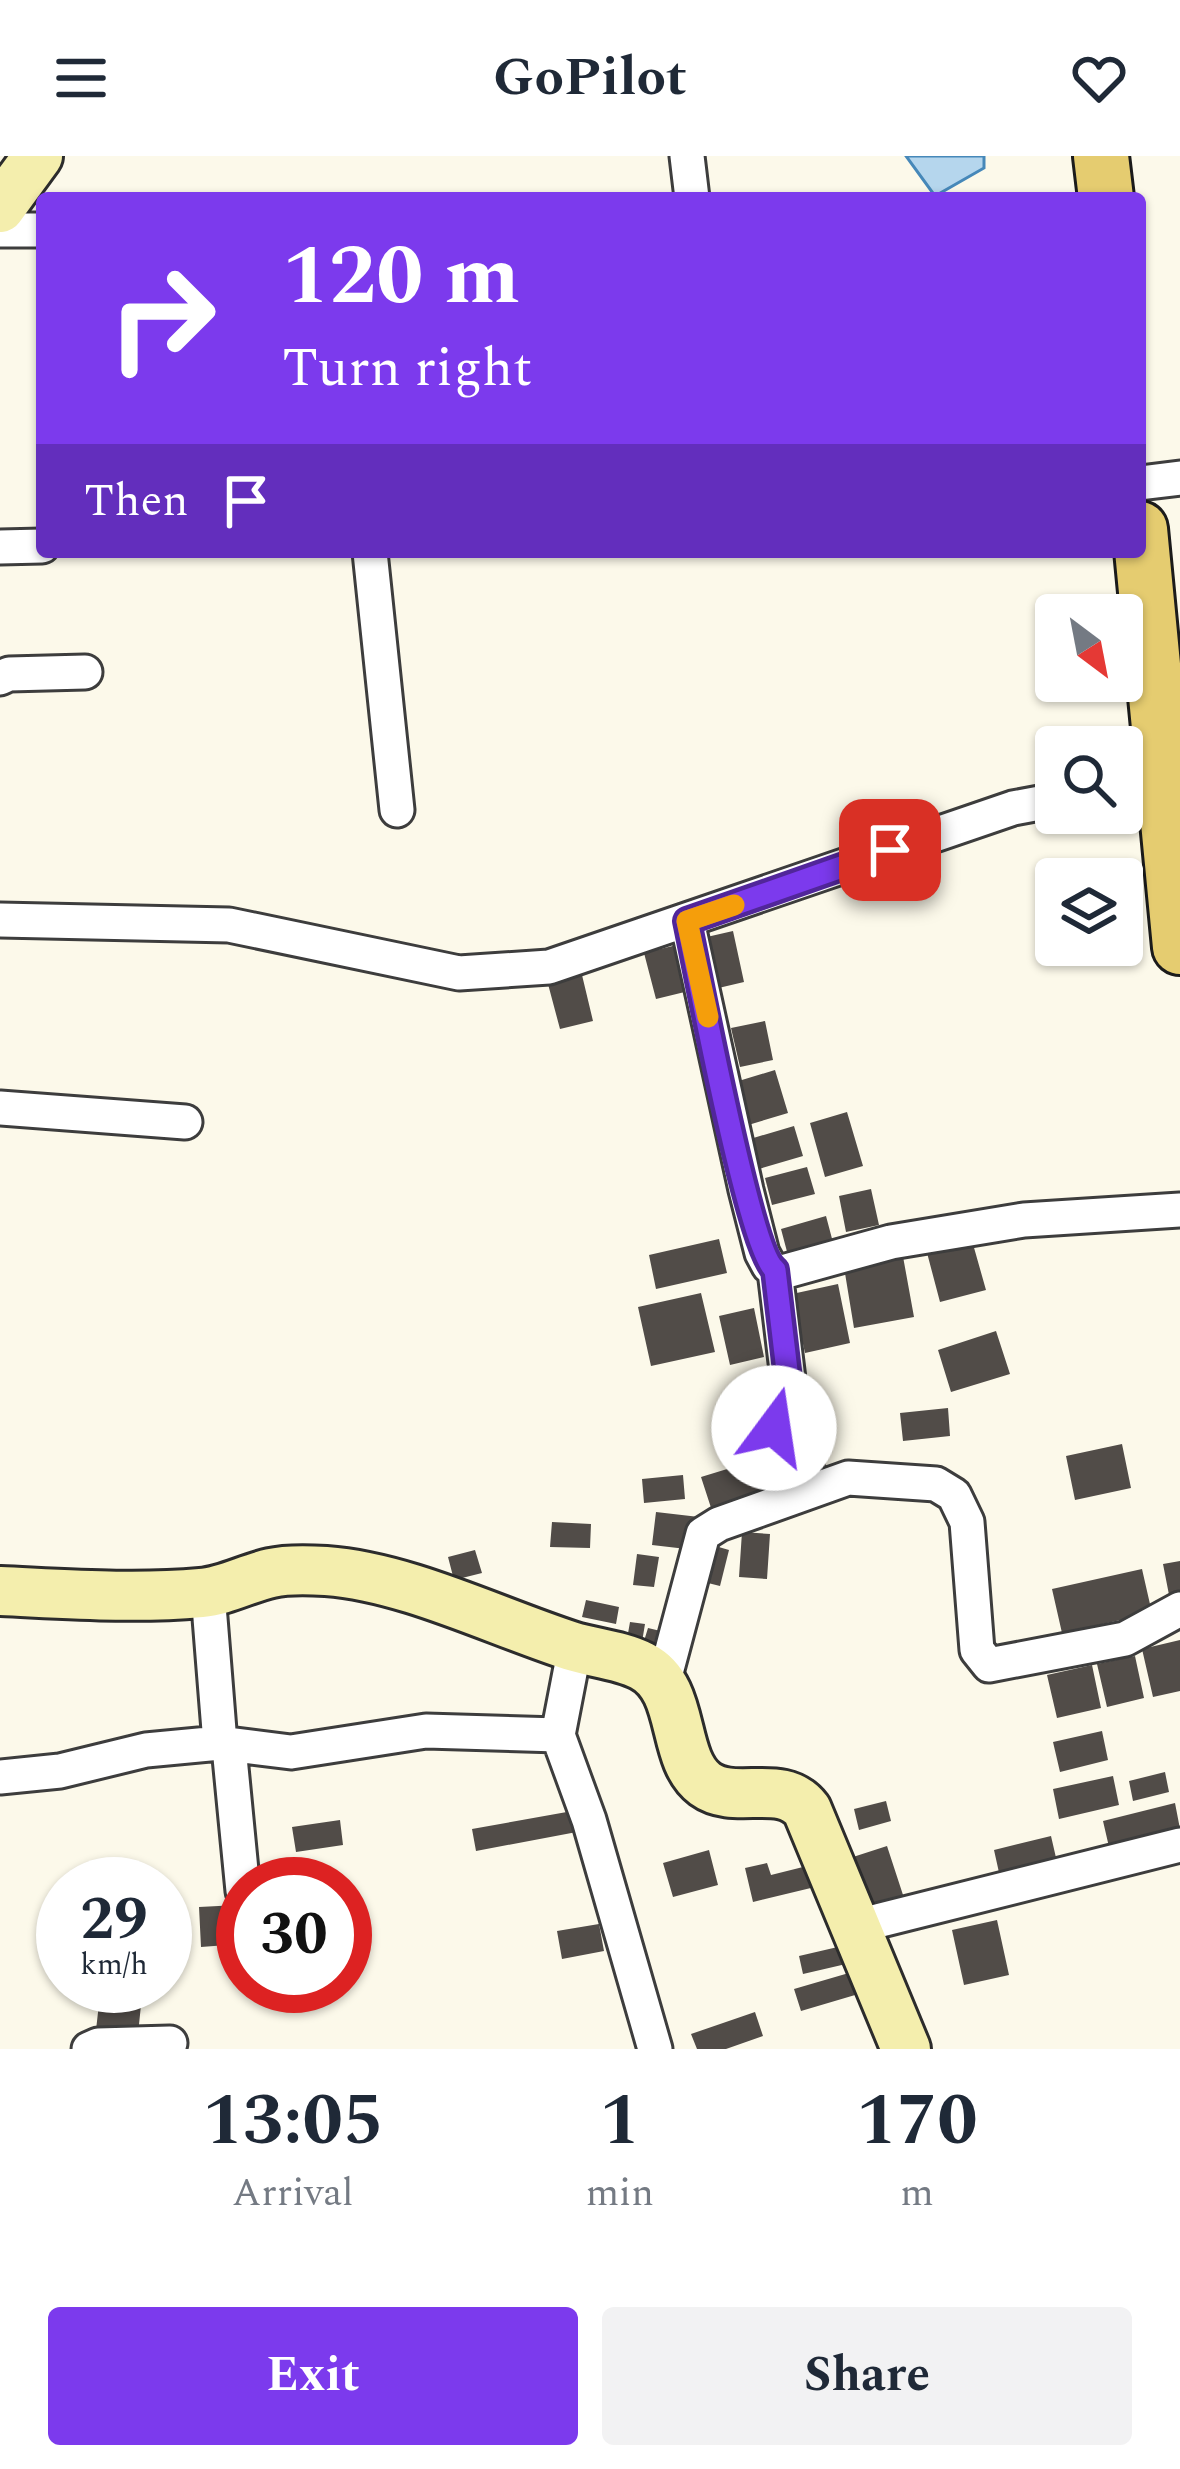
<!DOCTYPE html>
<html lang="en">
<head>
<meta charset="utf-8">
<style>
  body { margin:0; font-family:Spectral,serif; background:#f2f2f3; color:#1f2937; height:100vh; display:flex; flex-direction:column; font-size:45px; white-space:nowrap }
  * { box-sizing:border-box; margin:0 }
  p { font-size:39px; color:#747a83 }
  .icon { flex:none; width:66px; height:66px; fill:none; stroke:currentColor; stroke-width:2; stroke-linecap:round; stroke-linejoin:round }
  .map { position:relative; height:1893px; overflow:hidden }
  .side { display:flex; flex-direction:column; background:#fff; flex:1 }
  .side>* { flex:none }
  .banner { position:absolute; left:36px; top:36px; width:1110px; height:366px; border-radius:12px; box-shadow:0 3px 9px #0004; background:#7c3aed; color:#fff; overflow:hidden }
  .needle { width:78px; rotate:148deg }
  .controls { position:absolute; left:1035px; top:438px; display:grid; gap:24px }
  .controls a { display:grid; place-items:center; width:108px; height:108px; border-radius:12px; background:#fff; box-shadow:0 3px 9px #0004; font-size:60px }
  .speed { position:absolute; left:36px; top:1701px; display:flex; gap:24px; font-size:60px; font-weight:700; text-align:center }
  .speed>* { display:grid; place-content:center; width:156px; height:156px; border-radius:50%; background:#fff; box-shadow:0 3px 9px #0004; line-height:1 }
  .speed small { font-size:30px; font-weight:400 }
  .speed .limit { border:18px solid #d22; background:#fff; color:#111 }
  .pin { position:absolute; display:grid; place-items:center; width:102px; height:102px; color:#fff; margin:-51px; border-radius:24px; box-shadow:0 6px 18px #0006 }
  .me { position:absolute; width:132px; margin:-66px; rotate:14deg; stroke-linejoin:round; filter:drop-shadow(0 0 9px #0008) }
  .turn { display:flex; align-items:center; gap:42px; height:252px; padding:0 48px; font-size:54px }
  .turn .icon { width:156px; height:156px; stroke-width:2.5 }
  .turn b { display:block; font-size:84px; line-height:102px }
  .then { display:flex; align-items:center; height:114px; padding:0 48px; background:#0003; gap:24px; font-size:45px }
  .eta { display:flex; justify-content:space-evenly; align-items:center; height:204px; text-align:center }
  .eta b { font-size:72px; font-weight:700; line-height:84px }
  .button { display:flex; gap:24px; margin-top:auto; padding:24px 48px }
  .button a { flex:1; height:138px; border-radius:12px; background:#7c3aed; color:#fff; font-size:48px; font-weight:700; line-height:138px; text-align:center }
  .button a+a { background:#f2f2f3; color:#1f2937 }
  header { display:flex; justify-content:space-between; align-items:center; height:156px; padding:0 48px; background:#fff; font-size:54px; font-weight:700 }
  .map>svg:first-child { display:block }
</style>
</head>
<body>
<header><svg class="icon" aria-label="menu" viewBox="0 0 24 24"><path d="M4 6h16M4 12h16M4 18h16"/></svg>GoPilot<svg class="icon" aria-label="heart" viewBox="0 0 24 24"><path d="M12 20l-8-8c-3-5 5-10 8-4 3-6 11-1 8 4z"/></svg></header>
<div class="map">
<svg width="1180" height="1893" viewBox="0 0 1180 1893">
  <rect width="100%" height="100%" fill="#fcf9ea"/>
  <!-- water -->
  <path fill="#b5d6ed" stroke="#4688b9" stroke-width="3" d="M 906,0 L 984,0 L 984,12 L 935,40 Z"/>
  <!-- building -->
  <path fill="#514c48" d="M 733,775 L 744,826 L 710,834 L 698,783 Z
    M 685,787 L 697,833 L 656,843 L 644,797 Z
    M 582,819 L 593,865 L 560,873 L 548,828 Z
    M 765,865 L 773,904 L 740,911 L 731,872 Z
    M 775,914 L 788,957 L 745,970 L 732,927 Z
    M 847,956 L 863,1010 L 825,1021 L 810,967 Z
    M 794,970 L 803,1000 L 759,1013 L 750,983 Z
    M 807,1011 L 815,1038 L 772,1049 L 765,1022 Z
    M 871,1033 L 879,1069 L 846,1076 L 839,1040 Z
    M 826,1060 L 835,1094 L 790,1107 L 781,1073 Z
    M 971,1081 L 986,1134 L 940,1146 L 926,1093 Z
    M 719,1083 L 727,1117 L 656,1133 L 649,1099 Z
    M 902,1095 L 914,1161 L 854,1172 L 843,1105 Z
    M 838,1128 L 850,1187 L 805,1197 L 792,1138 Z
    M 701,1137 L 715,1196 L 651,1210 L 638,1151 Z
    M 754,1152 L 764,1201 L 730,1209 L 719,1160 Z
    M 996,1175 L 1010,1218 L 951,1236 L 938,1194 Z
    M 948,1252 L 950,1280 L 903,1285 L 900,1257 Z
    M 815,1277 L 829,1318 L 804,1326 L 791,1286 Z
    M 1122,1288 L 1131,1332 L 1075,1344 L 1066,1300 Z
    M 773,1299 L 785,1338 L 714,1361 L 701,1321 Z
    M 683,1319 L 685,1343 L 644,1347 L 642,1323 Z
    M 656,1356 L 699,1361 L 695,1394 L 652,1389 Z
    M 552,1366 L 591,1368 L 590,1392 L 550,1391 Z
    M 742,1376 L 770,1378 L 767,1423 L 739,1421 Z
    M 705,1387 L 729,1394 L 720,1430 L 696,1424 Z
    M 475,1394 L 482,1417 L 454,1424 L 448,1401 Z
    M 637,1398 L 659,1401 L 654,1431 L 633,1429 Z
    M 1180,1405 L 1180,1442 L 1170,1444 L 1163,1408 Z
    M 1142,1413 L 1152,1457 L 1062,1477 L 1052,1433 Z
    M 586,1444 L 619,1451 L 616,1468 L 582,1461 Z
    M 630,1466 L 645,1468 L 640,1498 L 648,1472 L 669,1477 L 661,1508 L 624,1500 Z
    M 1180,1484 L 1180,1535 L 1153,1541 L 1142,1493 Z
    M 1135,1500 L 1144,1542 L 1107,1551 L 1097,1508 Z
    M 1092,1509 L 1101,1552 L 1057,1562 L 1047,1519 Z
    M 1102,1575 L 1108,1604 L 1060,1616 L 1053,1586 Z
    M 1165,1616 L 1169,1636 L 1133,1645 L 1129,1625 Z
    M 1113,1620 L 1119,1649 L 1059,1663 L 1053,1633 Z
    M 886,1645 L 891,1665 L 859,1674 L 854,1653 Z
    M 1175,1647 L 1180,1673 L 1109,1691 L 1103,1665 Z
    M 578,1654 L 582,1675 L 476,1695 L 472,1673 Z
    M 340,1664 L 343,1689 L 296,1696 L 292,1671 Z
    M 1051,1680 L 1057,1706 L 1000,1721 L 994,1694 Z
    M 887,1690 L 904,1742 L 870,1753 L 853,1701 Z
    M 709,1694 L 718,1729 L 673,1741 L 663,1707 Z
    M 767,1707 L 771,1719 L 811,1709 L 815,1731 L 753,1746 L 745,1712 Z
    M 238,1749 L 240,1788 L 201,1791 L 199,1751 Z
    M 997,1764 L 1009,1819 L 964,1829 L 952,1774 Z
    M 599,1768 L 604,1795 L 562,1803 L 557,1775 Z
    M 855,1787 L 859,1805 L 803,1818 L 799,1800 Z
    M 866,1812 L 872,1834 L 801,1855 L 794,1833 Z
    M 101,1830 L 143,1830 L 138,1878 L 96,1874 Z
    M 755,1856 L 763,1880 L 726,1893 L 697,1893 L 691,1878 Z"/>
  <g fill="none" stroke-linecap="round" stroke-linejoin="round">
    <!-- street casing -->
    <g stroke="#3d3d3d" stroke-width="39">
      <path id="street" d="M 687,0 L 692,42
        M 0,74 L 42,74
        M 1140,327 L 1180,322
        M 0,391 L 42,390
        M 370,396 L 397,654
        M 0,522 L 9,518 L 85,516
        M 1122,632 L 1178,624
        M 0,764 L 229,769 L 459,817 L 549,811 L 1013,652 L 1056,644
        M 687,765 L 746,1034 L 762,1097 L 769,1110 L 779,1117 L 891,1086 L 1024,1064 L 1180,1054
        M 0,952 L 185,966
        M 775,1115 L 791,1248 L 790,1257 L 774,1272 L 790,1342
        M 208,1437 L 220,1587
        M 575,1491 L 558,1579 L 589,1664 L 655,1893
        M 663,1528 L 703,1378 L 719,1368 L 848,1322 L 936,1328 L 954,1339 L 967,1366 L 977,1494 L 989,1509 L 1125,1483 L 1180,1453
        M 229,1591 L 243,1735
        M 0,1621 L 60,1615 L 146,1594 L 220,1587 L 291,1596 L 426,1575 L 558,1579
        M 857,1770 L 1180,1689
        M 89,1893 L 98,1889 L 170,1887"/>
    </g>
    <!-- secondary casing -->
    <g stroke="#2c2c2c" stroke-width="54">
      <path id="secondary" d="M 0,52 L 38,0
        M 0,1435 C 67,1438 134,1443 201,1437 C 225,1435 248,1422 271,1417 C 288,1413 310,1414 326,1415 C 407,1421 494,1465 571,1490 C 593,1497 621,1499 642,1510 C 687,1533 670,1602 705,1628 C 735,1650 782,1621 807,1654 L 906,1893"/>
    </g>
    <!-- primary casing -->
    <g stroke="#1b1b1b" stroke-width="60">
      <path id="primary" d="M 1101,0 L 1106,42
        M 1140,373 L 1180,791"/>
    </g>
    <!-- street -->
    <use href="#street" stroke="#fff" stroke-width="33"/>
    <!-- secondary -->
    <use href="#secondary" stroke="#f4eead" stroke-width="48"/>
    <!-- primary -->
    <use href="#primary" stroke="#e5cc70" stroke-width="54"/>
  </g>
  <g fill="none" stroke-linecap="round" stroke-linejoin="round">
    <!-- route casing -->
    <g stroke="#51269a" stroke-width="30">
      <path id="route" d="M 774,1272 L 790,1257 L 791,1248 L 775,1114 C 749,1093 698,817 687,765 L 890,694"/>
    </g>
    <!-- route -->
    <use href="#route" stroke="#7c3aed" stroke-width="21"/>
    <!-- slow -->
    <path stroke="#f59e0b" stroke-width="21" d="M 708,861 L 687,765 L 734,749"/>
  </g>
</svg>
<div class="controls">
<a><svg class="needle" viewBox="-14 -14 28 28"><path d="M0-13l5 13h-10z" fill="#e53935"/><path d="M0 13l5-13h-10z" fill="#747a83"/></svg></a>
<a><svg class="icon" aria-label="search" viewBox="0 0 24 24"><circle cx="10" cy="10" r="6"/><path d="M15 15l6 6"/></svg></a>
<a><svg class="icon" aria-label="layers" viewBox="0 0 24 24"><path d="M12 4l9 5-9 5-9-5zM3 14l9 5 9-5"/></svg></a>
</div>
<div class="speed"><div>29<small>km/h</small></div><div class="limit">30</div></div>
<div class="pin" style="left:890px;top:694px;background:#d93025"><svg class="icon" aria-label="arrive" viewBox="0 0 24 24"><path d="M6 21V4h12l-3 4 3 4H6"/></svg></div>
<svg class="me" style="left:774px;top:1272px" viewBox="-20 -20 40 40"><circle r="19" fill="#fff"/><path d="M0-13L10 11 0 6-10 11z" fill="#7c3aed"/></svg>
<div class="banner">
<div class="turn"><svg class="icon" aria-label="right" viewBox="0 0 24 24"><path d="M7 20v-9h11M14 6l5 5-5 5"/></svg><div><b>120 m</b>Turn right</div></div>
<div class="then">Then<svg class="icon" aria-label="arrive" viewBox="0 0 24 24"><path d="M6 21V4h12l-3 4 3 4H6"/></svg></div>
</div>
</div>
<section class="side">
<div class="eta">
<div><b>13:05</b><p>Arrival</p></div>
<div><b>1</b><p>min</p></div>
<div><b>170</b><p>m</p></div>
</div>
<div class="button"><a>Exit</a><a>Share</a></div>
</section>
</body>
</html>
